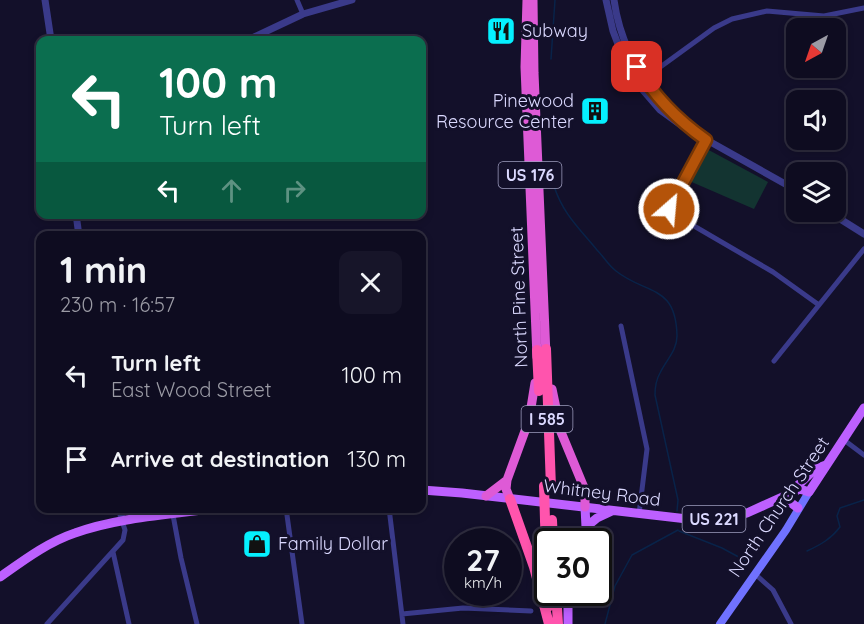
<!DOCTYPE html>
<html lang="en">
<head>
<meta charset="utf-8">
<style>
  body { margin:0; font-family:Quicksand,sans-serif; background:#171529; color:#f1f3f6; height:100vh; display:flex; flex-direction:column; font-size:22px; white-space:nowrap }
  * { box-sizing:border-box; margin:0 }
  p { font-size:20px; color:#9b9ba5 }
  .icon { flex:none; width:33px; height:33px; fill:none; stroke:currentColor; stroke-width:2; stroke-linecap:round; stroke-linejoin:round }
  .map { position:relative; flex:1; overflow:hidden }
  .sheet { position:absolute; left:36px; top:231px; width:390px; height:282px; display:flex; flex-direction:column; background:#0e0c20; border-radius:12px; box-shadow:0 3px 9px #0003,0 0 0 2px #2e2c3e }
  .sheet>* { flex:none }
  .hud { position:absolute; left:36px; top:36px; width:390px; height:183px; border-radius:12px; box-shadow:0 3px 9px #0003,0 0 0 2px #2e2c3e; background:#0b6e4f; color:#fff; overflow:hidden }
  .needle { width:39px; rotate:220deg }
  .controls { position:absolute; left:786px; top:18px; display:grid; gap:12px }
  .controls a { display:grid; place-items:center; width:60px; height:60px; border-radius:12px; background:#0e0c20; box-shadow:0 3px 9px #0003,0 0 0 2px #2e2c3e; font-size:30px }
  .speed { position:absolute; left:444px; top:528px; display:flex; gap:12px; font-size:30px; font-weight:700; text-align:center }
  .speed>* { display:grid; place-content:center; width:78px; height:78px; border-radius:50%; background:#0e0c20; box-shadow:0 3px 9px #0003,0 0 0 2px #2e2c3e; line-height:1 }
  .speed small { font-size:15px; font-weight:400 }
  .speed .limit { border:3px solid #111; border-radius:9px; background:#fff; color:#111 }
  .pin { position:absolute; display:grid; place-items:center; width:51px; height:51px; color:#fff; margin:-26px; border-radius:12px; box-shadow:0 3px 9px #0006 }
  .me { position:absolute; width:66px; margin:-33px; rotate:27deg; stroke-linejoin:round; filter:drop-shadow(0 0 4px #0008) }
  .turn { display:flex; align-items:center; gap:21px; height:126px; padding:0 24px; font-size:27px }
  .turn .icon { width:78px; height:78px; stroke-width:2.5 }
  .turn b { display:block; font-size:42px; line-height:51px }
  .lanes { display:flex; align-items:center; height:57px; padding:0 24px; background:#0003; justify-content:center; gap:30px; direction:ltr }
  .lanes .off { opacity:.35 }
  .round { display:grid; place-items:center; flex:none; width:63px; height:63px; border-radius:12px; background:#171529 }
  .head { display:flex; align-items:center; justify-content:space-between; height:102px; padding:0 24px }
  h1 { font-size:36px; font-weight:700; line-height:45px }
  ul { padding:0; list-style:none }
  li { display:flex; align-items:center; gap:18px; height:84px; padding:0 24px }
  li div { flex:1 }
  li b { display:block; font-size:22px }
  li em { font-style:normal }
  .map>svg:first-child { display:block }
</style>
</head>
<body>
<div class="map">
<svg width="864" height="624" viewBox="0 0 864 624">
  <rect width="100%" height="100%" fill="#13102a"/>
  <!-- green -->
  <path fill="#133431" d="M 705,148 L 768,182 L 754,209 L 687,180 Z"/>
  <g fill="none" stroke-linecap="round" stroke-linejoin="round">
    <!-- stream -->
    <path stroke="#092349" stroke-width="1.5" d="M 551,59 L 555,0
      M 554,186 C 563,214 579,228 597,250 C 604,257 608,265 616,271 C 646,295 676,284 677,336 C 677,351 666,360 660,373 C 656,380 655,387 655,395 L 678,500 L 677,511
      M 679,531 L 722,548 L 746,561
      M 807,551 C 820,545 831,539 840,527 L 837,516 L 840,508 L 864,500
      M 605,624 L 615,586 L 632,555 L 678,530"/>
    <!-- minor -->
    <path stroke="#3a3a8a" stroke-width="5" d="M 297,0 L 303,14
      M 641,81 L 714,28 L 732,19 L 767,11 L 824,16 L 864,8
      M 706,140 L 670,207 L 670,212 L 773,272 L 819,305
      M 621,326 L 647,449 L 639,514
      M 774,361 L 864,249
      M 844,440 L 864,455
      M 286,508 L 302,624
      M 389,508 L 403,624
      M 173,515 L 181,558 L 197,624
      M 113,552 L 129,624
      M 755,574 L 773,590 L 791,624
      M 402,614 L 463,608 L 531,611
      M 47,624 L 123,540 L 125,530 L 122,521"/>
    <!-- tertiary -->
    <path stroke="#3a3a8a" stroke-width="7" d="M 45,0 L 51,40
      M 606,0 L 613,31 L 624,60 L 641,88 L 660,110 L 682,126 L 796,190
      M 614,0 C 619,36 635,71 659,98 C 669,109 680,118 690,128
      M 248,40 L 303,14 L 352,0
      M 829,212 L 864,234
      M 76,214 L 79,236
      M 120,508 L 122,521"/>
    <!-- secondary -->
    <path stroke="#7072ff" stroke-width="8" d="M 720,624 L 786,530 L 809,492"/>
    <!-- primary -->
    <path stroke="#bd60ff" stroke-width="9" d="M 422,490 L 462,493 L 696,520 L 730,518 L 747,513 L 800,489 L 809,492 L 864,408
      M 792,491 L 815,469 L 826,465
      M 783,497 L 798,508
      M 586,527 L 597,518 L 612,511
      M 580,542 L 586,527 L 585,507
      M 0,577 C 24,560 48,542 75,533 C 119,517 170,515 216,508
      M 568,624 L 568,592"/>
    <!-- trunk -->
    <path stroke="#de5ad6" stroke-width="9" d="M 527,0 L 525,67 L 537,357
      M 533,0 L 534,73 L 546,355
      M 552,389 L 561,432 L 585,490 L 585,507
      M 486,496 L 507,480
      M 510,499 L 506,489 L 507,480 L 529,420 L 535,383"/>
    <!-- motorway -->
    <path stroke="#ff54ad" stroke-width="10" d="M 546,349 L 551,488
      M 537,350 L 539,391
      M 510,499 L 534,567 L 549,624
      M 545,520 L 548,607
      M 552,520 L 553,542
      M 556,592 L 558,624"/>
    <!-- motorway-bridge -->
    <path stroke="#ff54ad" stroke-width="10" d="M 544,486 L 545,520"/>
  </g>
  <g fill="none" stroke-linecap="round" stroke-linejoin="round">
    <!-- route casing -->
    <g stroke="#753606" stroke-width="15">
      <path id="route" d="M 637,67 C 654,96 679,121 706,140 L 669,209"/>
    </g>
    <!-- route -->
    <use href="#route" stroke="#b45309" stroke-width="10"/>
  </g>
  <!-- icons -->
  <defs>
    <g id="restaurant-square" transform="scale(1.5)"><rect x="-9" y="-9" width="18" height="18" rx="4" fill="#05f0ff" stroke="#13102a"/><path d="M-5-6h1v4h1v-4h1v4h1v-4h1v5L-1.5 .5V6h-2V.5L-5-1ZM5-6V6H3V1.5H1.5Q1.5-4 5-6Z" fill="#111"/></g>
    <g id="building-square" transform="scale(1.5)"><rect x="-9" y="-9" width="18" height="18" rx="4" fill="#05f0ff" stroke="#13102a"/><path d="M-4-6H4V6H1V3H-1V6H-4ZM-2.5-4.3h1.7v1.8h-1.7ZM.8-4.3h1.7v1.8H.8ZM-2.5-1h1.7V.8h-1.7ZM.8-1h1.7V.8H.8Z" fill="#111"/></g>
    <g id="shop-square" transform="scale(1.5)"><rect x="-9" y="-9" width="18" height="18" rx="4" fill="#05f0ff" stroke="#13102a"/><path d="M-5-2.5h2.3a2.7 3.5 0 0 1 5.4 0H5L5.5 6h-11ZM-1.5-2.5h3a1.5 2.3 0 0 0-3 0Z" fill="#111"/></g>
  </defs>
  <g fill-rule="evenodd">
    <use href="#restaurant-square" x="501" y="31"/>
    <use href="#building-square" x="595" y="111"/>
    <use href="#shop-square" x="257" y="544"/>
  </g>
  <g text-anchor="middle" stroke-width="6" stroke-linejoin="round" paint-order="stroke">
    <!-- shield labels -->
    <g fill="#13102a" stroke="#9f9dbf" stroke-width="1.5">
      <rect x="498.5" y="162" width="63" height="26" rx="4.5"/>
      <rect x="521.5" y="406" width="51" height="26" rx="4.5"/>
      <rect x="682.5" y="506" width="63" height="26" rx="4.5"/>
    </g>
    <g font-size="16" font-weight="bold" fill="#dbd9ff">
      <text x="530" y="181">US 176</text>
      <text x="547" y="425">I 585</text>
      <text x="714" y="525">US 221</text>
    </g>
    <!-- poi labels -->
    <g font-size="18" fill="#dbd9ff" stroke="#13102a" text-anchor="start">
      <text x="522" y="37">Subway</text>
      <text x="574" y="107" text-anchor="end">Pinewood<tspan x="574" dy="21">Resource Center</tspan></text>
      <text x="278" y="550">Family Dollar</text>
    </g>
    <!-- street labels -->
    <g font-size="18" fill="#dbd9ff" stroke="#13102a">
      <text transform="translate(519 297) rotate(-92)" y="6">North Pine Street</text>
      <text transform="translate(602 493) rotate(7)" y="6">Whitney Road</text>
      <text transform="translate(779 507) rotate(-56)" y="6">North Church Street</text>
    </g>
  </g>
</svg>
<div class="controls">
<a><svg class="needle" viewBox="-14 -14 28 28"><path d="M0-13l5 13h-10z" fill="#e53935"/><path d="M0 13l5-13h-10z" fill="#9b9ba5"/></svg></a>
<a><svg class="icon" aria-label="sound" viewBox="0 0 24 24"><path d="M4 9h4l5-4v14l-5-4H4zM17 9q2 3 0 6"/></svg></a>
<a><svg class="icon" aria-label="layers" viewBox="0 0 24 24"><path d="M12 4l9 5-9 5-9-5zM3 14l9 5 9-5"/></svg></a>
</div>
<div class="speed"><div>27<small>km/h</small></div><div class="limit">30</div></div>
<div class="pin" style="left:637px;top:67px;background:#d93025"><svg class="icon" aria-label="arrive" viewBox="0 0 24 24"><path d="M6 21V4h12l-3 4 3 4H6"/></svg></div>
<svg class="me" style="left:669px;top:209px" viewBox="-20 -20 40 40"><circle r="17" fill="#b45309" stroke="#fff" stroke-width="3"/><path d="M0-11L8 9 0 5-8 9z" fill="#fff"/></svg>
<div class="hud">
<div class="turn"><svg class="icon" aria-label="left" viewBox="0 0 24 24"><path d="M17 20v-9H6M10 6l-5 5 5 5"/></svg><div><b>100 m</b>Turn left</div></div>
<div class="lanes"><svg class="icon" aria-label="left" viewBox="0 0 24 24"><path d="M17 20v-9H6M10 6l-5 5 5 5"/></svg><svg class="icon off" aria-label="ahead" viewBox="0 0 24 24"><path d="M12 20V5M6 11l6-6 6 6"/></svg><svg class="icon off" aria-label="right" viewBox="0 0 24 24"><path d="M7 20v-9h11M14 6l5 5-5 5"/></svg></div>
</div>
<section class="sheet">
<div class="head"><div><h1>1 min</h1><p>230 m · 16:57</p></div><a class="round"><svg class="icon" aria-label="close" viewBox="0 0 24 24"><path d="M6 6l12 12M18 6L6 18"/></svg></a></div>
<ul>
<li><svg class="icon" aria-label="left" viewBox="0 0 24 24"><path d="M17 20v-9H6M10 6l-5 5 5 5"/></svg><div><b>Turn left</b><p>East Wood Street</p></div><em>100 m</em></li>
<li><svg class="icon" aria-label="arrive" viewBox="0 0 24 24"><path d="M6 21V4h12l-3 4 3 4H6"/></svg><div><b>Arrive at destination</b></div><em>130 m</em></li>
</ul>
</section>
</div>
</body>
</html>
